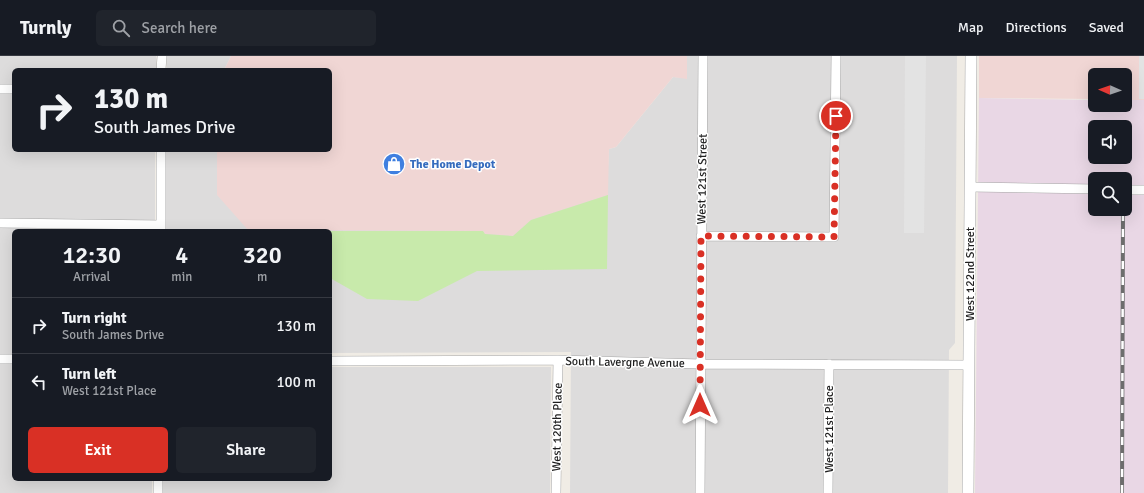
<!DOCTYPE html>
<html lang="en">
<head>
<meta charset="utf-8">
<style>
  body { margin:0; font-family:Signika,sans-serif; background:#20242c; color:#f1f3f6; height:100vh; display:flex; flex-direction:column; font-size:15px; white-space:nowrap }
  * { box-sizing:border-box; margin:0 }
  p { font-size:13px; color:#9ea1a6 }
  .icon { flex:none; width:22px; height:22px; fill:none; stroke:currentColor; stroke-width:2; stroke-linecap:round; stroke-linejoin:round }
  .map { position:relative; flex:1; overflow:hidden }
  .drawer { position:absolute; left:12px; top:173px; width:320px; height:252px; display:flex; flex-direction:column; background:#171b24; border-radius:6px; box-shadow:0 4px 16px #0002 }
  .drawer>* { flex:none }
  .guide { position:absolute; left:12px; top:12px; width:320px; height:84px; border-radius:6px; box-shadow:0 4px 16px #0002; background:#171b24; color:#f1f3f6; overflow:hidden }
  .needle { width:26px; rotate:272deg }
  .tools { position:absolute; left:1088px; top:12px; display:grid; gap:8px }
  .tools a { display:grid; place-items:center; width:44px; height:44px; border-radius:6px; background:#171b24; box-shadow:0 4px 16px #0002; font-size:20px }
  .pin { position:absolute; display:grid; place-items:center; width:34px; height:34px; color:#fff; margin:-17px; border:2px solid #fff; border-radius:50%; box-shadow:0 1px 4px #0007 }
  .me { position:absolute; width:44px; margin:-22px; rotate:0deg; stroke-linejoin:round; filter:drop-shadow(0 0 3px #0008) }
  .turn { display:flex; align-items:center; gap:14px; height:84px; padding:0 16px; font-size:18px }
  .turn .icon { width:52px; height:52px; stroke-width:2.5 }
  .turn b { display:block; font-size:28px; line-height:34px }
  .eta { display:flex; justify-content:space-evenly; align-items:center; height:68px; text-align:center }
  .eta b { font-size:24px; font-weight:600; line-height:28px }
  .cta { display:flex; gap:8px; margin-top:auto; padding:8px 16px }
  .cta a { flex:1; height:46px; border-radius:6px; background:#d93025; color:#fff; font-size:16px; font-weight:600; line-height:46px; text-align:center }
  .cta a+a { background:#20242c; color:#f1f3f6 }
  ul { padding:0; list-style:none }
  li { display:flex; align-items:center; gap:12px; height:56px; padding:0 16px; border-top:1px solid #363941 }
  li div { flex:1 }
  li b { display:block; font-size:15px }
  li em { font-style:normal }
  header { display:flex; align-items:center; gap:24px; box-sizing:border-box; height:56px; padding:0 20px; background:#171b24; border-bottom:1px solid #363941 }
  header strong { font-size:19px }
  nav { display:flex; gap:22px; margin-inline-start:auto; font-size:14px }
  .search { width:280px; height:36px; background:#20242c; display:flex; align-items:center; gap:10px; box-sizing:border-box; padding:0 14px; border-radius:6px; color:#9ea1a6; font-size:15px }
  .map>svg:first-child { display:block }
</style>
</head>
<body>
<header>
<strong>Turnly</strong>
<div class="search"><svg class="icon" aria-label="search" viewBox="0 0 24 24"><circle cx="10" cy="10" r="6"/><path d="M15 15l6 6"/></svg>Search here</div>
<nav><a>Map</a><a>Directions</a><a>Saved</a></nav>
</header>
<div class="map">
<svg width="1144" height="437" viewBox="0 0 1144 437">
  <rect width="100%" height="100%" fill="#f0ece5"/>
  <!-- residential -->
  <path fill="#dddcdc" d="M 0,0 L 156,0 L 156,14 L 14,14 L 14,94 L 155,94 L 155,175 L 14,175 L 14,423 L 152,423 L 152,437 L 0,437 Z
    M 167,0 L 231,0 L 224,14 L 167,14 Z
    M 687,0 L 957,0 L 955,287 L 949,294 L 948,437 L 570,437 L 571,296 L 330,297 L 330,175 L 165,175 L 166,94 L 217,94 L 217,139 L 483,175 L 485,178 L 608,112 L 609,93 L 616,91 L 673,21 L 687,22 Z
    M 330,311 L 551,311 L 550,437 L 163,437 L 163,423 L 330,423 Z"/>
  <!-- commercial -->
  <path fill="#f0d6d4" d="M 231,0 L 687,0 L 687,23 L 673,21 L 616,91 L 609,93 L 608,139 L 531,164 L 513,180 L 485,178 L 483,175 L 248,174 L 217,139 L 217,94 L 330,94 L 330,14 L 224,14 Z
    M 979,0 L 1144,0 L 1144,44 L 1125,44 L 1125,19 L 1095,19 L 1095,43 L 979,42 Z"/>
  <!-- industrial -->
  <path fill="#e9d7e5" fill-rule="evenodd" d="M 979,42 L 1095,44 L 1095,49 L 1125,49 L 1125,44 L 1144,44 L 1144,437 L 975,437 ZM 1095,71 L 1125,71 L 1125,101 L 1095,101 ZM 1095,123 L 1125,123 L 1125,153 L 1095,153 Z"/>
  <!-- grass -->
  <path fill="#c8eaab" d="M 608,139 L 607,213 L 477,215 L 418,245 L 367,243 L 330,222 L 330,175 L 247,175 L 483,175 L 485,178 L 513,180 L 531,164 Z"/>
  <!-- parking -->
  <path fill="#e3e3e3" d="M 905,0 L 926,0 L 924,177 L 904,177 Z
    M 1139,0 L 1144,0 L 1144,43 L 1139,43 Z"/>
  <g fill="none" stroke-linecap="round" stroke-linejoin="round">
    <!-- minor casing -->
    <g stroke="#a6a6a6" stroke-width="10">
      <path id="minor" d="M 161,14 L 162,0
        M 0,33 L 14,33
        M 161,94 L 161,175
        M 970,131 L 1095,133
        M 1125,134 L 1144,134
        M 0,167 L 161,169
        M 701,180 L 834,181 L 836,0
        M 0,303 L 14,303
        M 330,305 L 558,304 L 701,308 L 969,309
        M 158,437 L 158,423
        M 556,437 L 558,304
        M 700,437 L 703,0
        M 828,437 L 829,308"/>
    </g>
    <!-- tertiary casing -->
    <g stroke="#a6a6a6" stroke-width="12">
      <path id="tertiary" d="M 968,437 L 971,0"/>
    </g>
    <!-- minor -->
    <use href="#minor" stroke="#fff" stroke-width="9"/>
    <!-- tertiary -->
    <use href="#tertiary" stroke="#fff" stroke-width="11"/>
    <!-- rail casing -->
    <g stroke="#6d6d6d" stroke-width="4">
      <path id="rail" d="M 1122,437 L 1123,154"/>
    </g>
    <!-- rail -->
    <use href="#rail" stroke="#fff" stroke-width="2.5" stroke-dasharray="8" stroke-linecap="butt"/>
  </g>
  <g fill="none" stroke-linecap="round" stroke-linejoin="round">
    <!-- route -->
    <path stroke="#d93025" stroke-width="7" stroke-dasharray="0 12.6" d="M 700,349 L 701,180 L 834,181 L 836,60"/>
  </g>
  <!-- icons -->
  <defs>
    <g id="shop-disc" transform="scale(1.15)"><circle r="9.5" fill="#3f7fe0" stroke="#fff"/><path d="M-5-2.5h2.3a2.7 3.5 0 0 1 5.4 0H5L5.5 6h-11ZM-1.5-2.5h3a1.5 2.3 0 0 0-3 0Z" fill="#fff"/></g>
  </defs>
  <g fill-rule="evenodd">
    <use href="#shop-disc" x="394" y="108"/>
  </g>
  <g text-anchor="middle" stroke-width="3" stroke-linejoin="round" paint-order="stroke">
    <!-- shop labels -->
    <g font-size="12" font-weight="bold" fill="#366cbe" stroke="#fff" text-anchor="start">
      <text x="410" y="112">The Home Depot</text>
    </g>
    <!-- street labels -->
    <g font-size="12" fill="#1f1f1f" stroke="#fff">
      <text transform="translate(702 123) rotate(-89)" y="4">West 121st Street</text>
      <text transform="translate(970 218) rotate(-90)" y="4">West 122nd Street</text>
      <text transform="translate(625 306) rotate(1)" y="4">South Lavergne Avenue</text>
      <text transform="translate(557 371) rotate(-89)" y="4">West 120th Place</text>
      <text transform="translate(829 373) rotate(-90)" y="4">West 121st Place</text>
    </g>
  </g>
</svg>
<div class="tools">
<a><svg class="needle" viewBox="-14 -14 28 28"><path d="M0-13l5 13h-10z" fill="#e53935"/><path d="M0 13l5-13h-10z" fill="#9ea1a6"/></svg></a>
<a><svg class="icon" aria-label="sound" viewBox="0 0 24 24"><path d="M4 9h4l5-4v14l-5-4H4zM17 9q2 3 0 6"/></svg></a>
<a><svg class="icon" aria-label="search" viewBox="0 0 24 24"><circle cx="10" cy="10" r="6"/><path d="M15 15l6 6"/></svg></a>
</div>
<div class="pin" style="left:836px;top:60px;background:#d93025"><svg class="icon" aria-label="arrive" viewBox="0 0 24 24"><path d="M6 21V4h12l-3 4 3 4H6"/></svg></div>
<svg class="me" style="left:700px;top:349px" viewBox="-20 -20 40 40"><path d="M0-17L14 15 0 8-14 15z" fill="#d93025" stroke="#fff" stroke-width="4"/></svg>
<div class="guide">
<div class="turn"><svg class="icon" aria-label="right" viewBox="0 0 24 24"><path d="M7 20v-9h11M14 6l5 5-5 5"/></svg><div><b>130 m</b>South James Drive</div></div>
</div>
<section class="drawer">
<div class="eta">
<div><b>12:30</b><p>Arrival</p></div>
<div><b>4</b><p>min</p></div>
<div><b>320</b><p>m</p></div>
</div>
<ul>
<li><svg class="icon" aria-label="right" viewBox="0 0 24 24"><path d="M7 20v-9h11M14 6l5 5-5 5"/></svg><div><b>Turn right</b><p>South James Drive</p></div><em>130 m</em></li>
<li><svg class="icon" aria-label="left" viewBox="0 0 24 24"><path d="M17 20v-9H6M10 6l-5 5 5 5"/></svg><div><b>Turn left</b><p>West 121st Place</p></div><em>100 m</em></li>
</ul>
<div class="cta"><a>Exit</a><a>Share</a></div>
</section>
</div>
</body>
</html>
